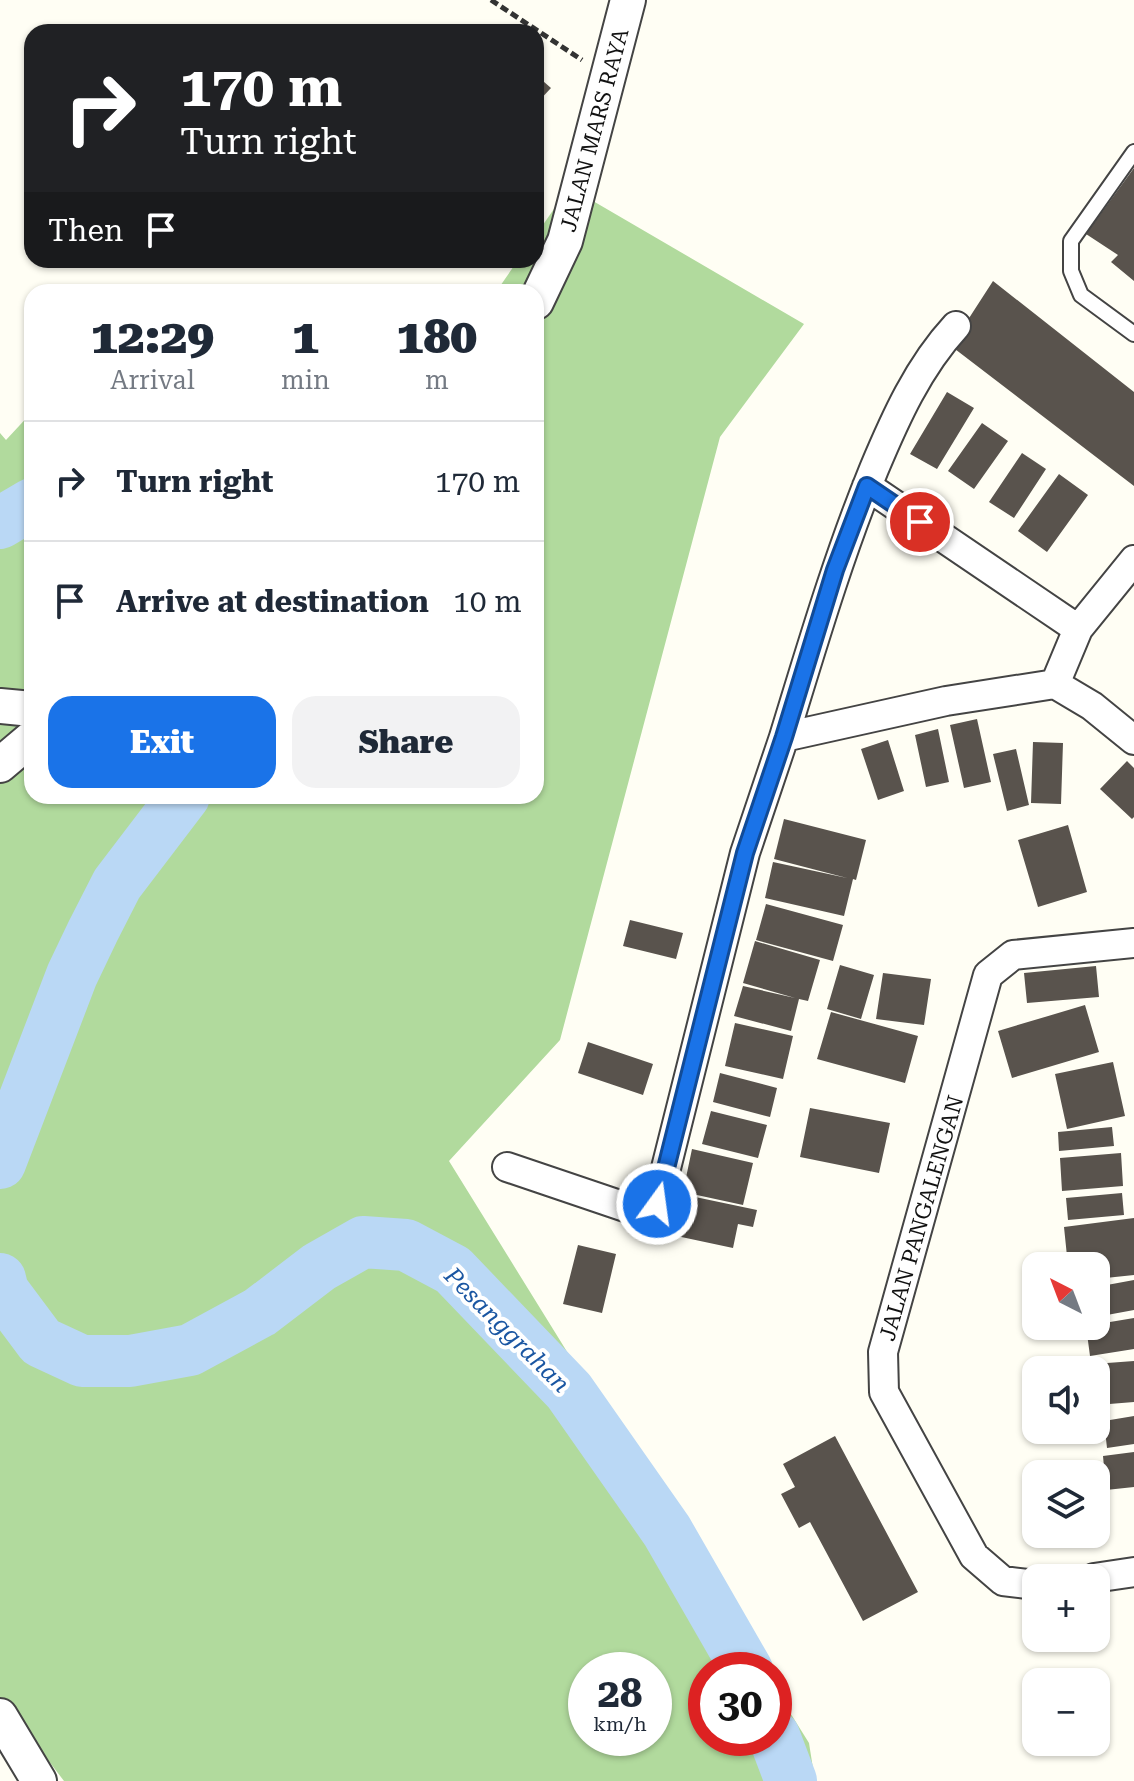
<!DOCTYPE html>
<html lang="en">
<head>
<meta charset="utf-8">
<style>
  body { margin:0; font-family:"Roboto Serif",serif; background:#f2f2f3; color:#1f2937; height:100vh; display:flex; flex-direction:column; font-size:30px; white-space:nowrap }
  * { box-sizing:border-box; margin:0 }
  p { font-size:26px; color:#747a83 }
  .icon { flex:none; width:44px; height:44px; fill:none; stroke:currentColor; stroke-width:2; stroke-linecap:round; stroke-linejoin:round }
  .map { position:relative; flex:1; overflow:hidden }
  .side { position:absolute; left:24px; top:284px; width:520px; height:520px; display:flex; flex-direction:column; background:#fff; border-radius:24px; box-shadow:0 2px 6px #0004 }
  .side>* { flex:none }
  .guide { position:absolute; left:24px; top:24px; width:520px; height:244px; border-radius:24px; box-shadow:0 2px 6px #0004; background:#202124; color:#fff; overflow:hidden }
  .needle { width:52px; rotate:318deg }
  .buttons { position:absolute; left:1022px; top:1252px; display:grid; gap:16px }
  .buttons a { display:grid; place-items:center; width:88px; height:88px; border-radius:16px; background:#fff; box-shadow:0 2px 6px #0004; font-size:40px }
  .speed { position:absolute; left:568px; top:1652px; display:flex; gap:16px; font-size:40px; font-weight:700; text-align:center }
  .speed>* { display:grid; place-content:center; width:104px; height:104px; border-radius:50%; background:#fff; box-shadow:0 2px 6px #0004; line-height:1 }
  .speed small { font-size:20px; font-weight:400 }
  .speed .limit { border:12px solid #d22; background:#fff; color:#111 }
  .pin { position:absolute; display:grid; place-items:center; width:68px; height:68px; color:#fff; margin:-34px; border:4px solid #fff; border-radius:50%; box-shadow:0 2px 8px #0007 }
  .me { position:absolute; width:88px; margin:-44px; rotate:14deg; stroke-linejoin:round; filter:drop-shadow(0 0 6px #0008) }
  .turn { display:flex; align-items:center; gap:28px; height:168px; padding:0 24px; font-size:36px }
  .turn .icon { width:104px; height:104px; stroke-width:2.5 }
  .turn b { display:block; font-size:56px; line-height:68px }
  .then { display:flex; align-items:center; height:76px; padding:0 24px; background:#0003; gap:16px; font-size:30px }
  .eta { display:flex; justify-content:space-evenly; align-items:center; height:136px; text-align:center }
  .eta b { font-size:48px; font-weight:800; line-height:56px }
  .cta { display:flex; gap:16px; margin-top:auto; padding:16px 24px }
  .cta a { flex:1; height:92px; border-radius:24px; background:#1a73e8; color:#fff; font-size:32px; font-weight:800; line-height:92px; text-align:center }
  .cta a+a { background:#f2f2f3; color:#1f2937 }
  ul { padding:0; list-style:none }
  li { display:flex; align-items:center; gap:24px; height:120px; padding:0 24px; border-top:2px solid #e0e1e3 }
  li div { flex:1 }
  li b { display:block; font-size:30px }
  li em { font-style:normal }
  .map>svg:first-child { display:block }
</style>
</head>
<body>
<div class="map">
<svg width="1134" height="1781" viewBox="0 0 1134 1781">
  <rect width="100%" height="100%" fill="#fffef4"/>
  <!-- forest -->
  <path fill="#b1da9d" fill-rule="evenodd" d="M 569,187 L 804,324 L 720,437 L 560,1040 L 449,1161 L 764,1670 L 706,1670 L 706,1738 L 774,1738 L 774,1687 L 809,1743 L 815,1781 L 64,1781 L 0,1697 L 0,433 L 6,440 L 32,412 L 32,796 L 536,796 L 536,292 L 496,292 L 518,260 L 536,260 L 536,235 ZM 586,1670 L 654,1670 L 654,1738 L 586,1738 Z"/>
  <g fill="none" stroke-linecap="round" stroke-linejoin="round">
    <!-- river -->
    <path stroke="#bad8f5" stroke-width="52" d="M 0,523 L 32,504
      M 0,1163 L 72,975 L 93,931 L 117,884 L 184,796
      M 0,1279 L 3,1291 L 41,1342 L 82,1361 L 130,1361 L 190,1350 L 260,1312 L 319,1267 L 363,1242 L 406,1245 L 453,1270 L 569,1391 L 667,1531 L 747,1670
      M 774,1736 L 791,1781"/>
  </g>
  <!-- building -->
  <path fill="#59534d" d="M 536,75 L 551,88 L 536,104 Z
    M 1134,168 L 1134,281 L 1111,262 L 1118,255 L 1086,234 Z
    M 993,281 L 1134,392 L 1134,486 L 951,346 Z
    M 947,392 L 974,408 L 937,469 L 910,454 Z
    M 982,423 L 1008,441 L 974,489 L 948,471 Z
    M 1022,453 L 1046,469 L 1014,518 L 989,502 Z
    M 1059,474 L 1088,495 L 1047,552 L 1018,531 Z
    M 977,719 L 991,782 L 964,788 L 950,725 Z
    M 938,729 L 949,782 L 926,787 L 915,735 Z
    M 888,740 L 904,791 L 878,800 L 861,749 Z
    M 1033,742 L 1063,743 L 1061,804 L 1031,803 Z
    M 1016,749 L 1029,805 L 1007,811 L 993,754 Z
    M 1127,761 L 1134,768 L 1134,817 L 1132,819 L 1100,789 Z
    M 784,819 L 866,840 L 856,880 L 853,879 L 844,916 L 765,898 L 773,862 L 847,878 L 774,859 Z
    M 1068,825 L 1087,892 L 1038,907 L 1018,840 Z
    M 766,904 L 843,925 L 833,961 L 756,940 Z
    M 630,920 L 683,933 L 676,959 L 623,946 Z
    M 755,941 L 820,960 L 808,1001 L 799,999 L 791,1031 L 734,1016 L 743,986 L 795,998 L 743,983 Z
    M 840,965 L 874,975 L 861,1019 L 827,1009 Z
    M 1096,966 L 1099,997 L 1027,1003 L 1024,973 Z
    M 883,973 L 931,979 L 924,1025 L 876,1019 Z
    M 1085,1005 L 1099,1052 L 1012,1078 L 998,1031 Z
    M 831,1012 L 918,1036 L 905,1083 L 817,1059 Z
    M 735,1023 L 793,1036 L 783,1079 L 725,1066 Z
    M 588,1042 L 653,1064 L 643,1095 L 578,1073 Z
    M 1113,1062 L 1125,1116 L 1067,1129 L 1055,1074 Z
    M 720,1073 L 777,1088 L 770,1117 L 713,1102 Z
    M 810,1108 L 890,1123 L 879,1173 L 800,1157 Z
    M 711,1111 L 767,1125 L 758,1158 L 702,1144 Z
    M 1112,1127 L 1114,1146 L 1059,1151 L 1058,1132 Z
    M 692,1149 L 753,1163 L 743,1205 L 683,1192 Z
    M 1121,1153 L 1123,1186 L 1062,1191 L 1060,1158 Z
    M 1122,1193 L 1124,1215 L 1068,1220 L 1066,1198 Z
    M 681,1194 L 757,1210 L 753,1227 L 738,1224 L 733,1248 L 672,1235 Z
    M 1134,1218 L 1134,1275 L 1096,1279 L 1096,1266 L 1068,1266 L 1064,1227 Z
    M 578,1245 L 616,1254 L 602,1313 L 563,1304 Z
    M 1134,1280 L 1134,1310 L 1096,1317 L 1096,1287 Z
    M 1134,1318 L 1134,1349 L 1090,1356 L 1086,1326 Z
    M 1134,1361 L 1134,1402 L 1097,1405 L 1094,1364 Z
    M 1134,1416 L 1134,1444 L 1107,1448 L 1104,1421 Z
    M 835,1436 L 918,1592 L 863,1621 L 810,1522 L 799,1528 L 781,1494 L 795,1487 L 783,1464 Z
    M 1134,1452 L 1134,1487 L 1106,1490 L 1103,1456 Z"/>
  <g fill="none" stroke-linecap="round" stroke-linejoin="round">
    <!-- service casing -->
    <g stroke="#444" stroke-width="18">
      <path id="service" d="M 1134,152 L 1071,241 L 1071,271 L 1081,295 L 1134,334"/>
    </g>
    <!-- minor casing -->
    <g stroke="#444" stroke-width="32">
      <path id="minor" d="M 867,486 L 1078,629
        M 1055,684 L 1078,629 L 1134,560
        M 784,737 C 812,646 838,557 874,469 C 895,419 918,367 956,326
        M 507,1167 L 640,1212 L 657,1204 L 745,853 L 784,737 L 946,701 L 1055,684 L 1092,706 L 1134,740
        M 1094,1578 L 1134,1572
        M 1036,1585 L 1003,1581 L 974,1556 L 884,1392 L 883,1352 L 988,975 L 1013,955 L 1134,943"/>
    </g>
    <!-- tertiary casing -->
    <g stroke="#444" stroke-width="38">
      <path id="tertiary" d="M 536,302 L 565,241 L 628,0
        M 0,706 L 32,709
        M 0,765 L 32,738
        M 0,1716 L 39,1781"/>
    </g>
    <!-- path -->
    <path stroke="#333" stroke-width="5" stroke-dasharray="8 4" stroke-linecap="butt" d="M 491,0 L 582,60"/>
    <!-- service -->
    <use href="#service" stroke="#fff" stroke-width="14"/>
    <!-- minor -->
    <use href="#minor" stroke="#fff" stroke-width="28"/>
    <!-- tertiary -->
    <use href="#tertiary" stroke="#fff" stroke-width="34"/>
  </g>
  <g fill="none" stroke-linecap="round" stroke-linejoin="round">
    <!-- route casing -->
    <g stroke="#114b97" stroke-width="20">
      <path id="route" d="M 657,1204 L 745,853 L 784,737 L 835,570 L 867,486 L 920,522"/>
    </g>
    <!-- route -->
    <use href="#route" stroke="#1a73e8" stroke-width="14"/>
  </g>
  <g text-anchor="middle" stroke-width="8" stroke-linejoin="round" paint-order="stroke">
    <!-- street labels -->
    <g font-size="22" fill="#111" stroke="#fff">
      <text transform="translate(594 130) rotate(-75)" y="8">JALAN MARS RAYA</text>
      <text transform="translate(921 1218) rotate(-74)" y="8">JALAN PANGALENGAN</text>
    </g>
    <!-- water labels -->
    <g font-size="24" font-style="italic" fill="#1a56a2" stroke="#fff">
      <text transform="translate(507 1330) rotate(45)" y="8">Pesanggrahan</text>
    </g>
  </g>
</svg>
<div class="buttons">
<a><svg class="needle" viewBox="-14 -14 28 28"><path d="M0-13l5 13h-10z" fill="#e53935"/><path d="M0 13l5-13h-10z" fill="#747a83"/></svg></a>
<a><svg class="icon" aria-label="sound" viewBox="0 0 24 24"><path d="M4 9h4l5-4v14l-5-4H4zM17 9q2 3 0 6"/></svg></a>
<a><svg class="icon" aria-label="layers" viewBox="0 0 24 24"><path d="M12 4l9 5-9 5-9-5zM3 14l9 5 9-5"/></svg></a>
<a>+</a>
<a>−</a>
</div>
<div class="speed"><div>28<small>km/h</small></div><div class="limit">30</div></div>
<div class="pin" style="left:920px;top:522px;background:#d93025"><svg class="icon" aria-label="arrive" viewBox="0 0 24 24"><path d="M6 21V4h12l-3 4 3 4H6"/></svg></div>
<svg class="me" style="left:657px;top:1204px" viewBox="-20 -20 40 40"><circle r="17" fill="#1a73e8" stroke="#fff" stroke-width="3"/><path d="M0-11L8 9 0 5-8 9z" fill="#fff"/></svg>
<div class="guide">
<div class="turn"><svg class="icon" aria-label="right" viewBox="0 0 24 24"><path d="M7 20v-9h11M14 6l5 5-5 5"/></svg><div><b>170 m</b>Turn right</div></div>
<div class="then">Then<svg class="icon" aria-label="arrive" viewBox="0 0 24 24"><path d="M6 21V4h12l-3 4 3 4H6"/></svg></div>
</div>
<section class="side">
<div class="eta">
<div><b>12:29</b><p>Arrival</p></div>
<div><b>1</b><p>min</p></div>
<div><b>180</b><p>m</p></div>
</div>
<ul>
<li><svg class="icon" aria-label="right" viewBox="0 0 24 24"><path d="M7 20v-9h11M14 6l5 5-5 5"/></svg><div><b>Turn right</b></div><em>170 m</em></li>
<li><svg class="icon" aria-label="arrive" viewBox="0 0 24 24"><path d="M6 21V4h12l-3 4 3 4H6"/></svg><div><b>Arrive at destination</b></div><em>10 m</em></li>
</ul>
<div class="cta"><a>Exit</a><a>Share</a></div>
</section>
</div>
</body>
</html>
